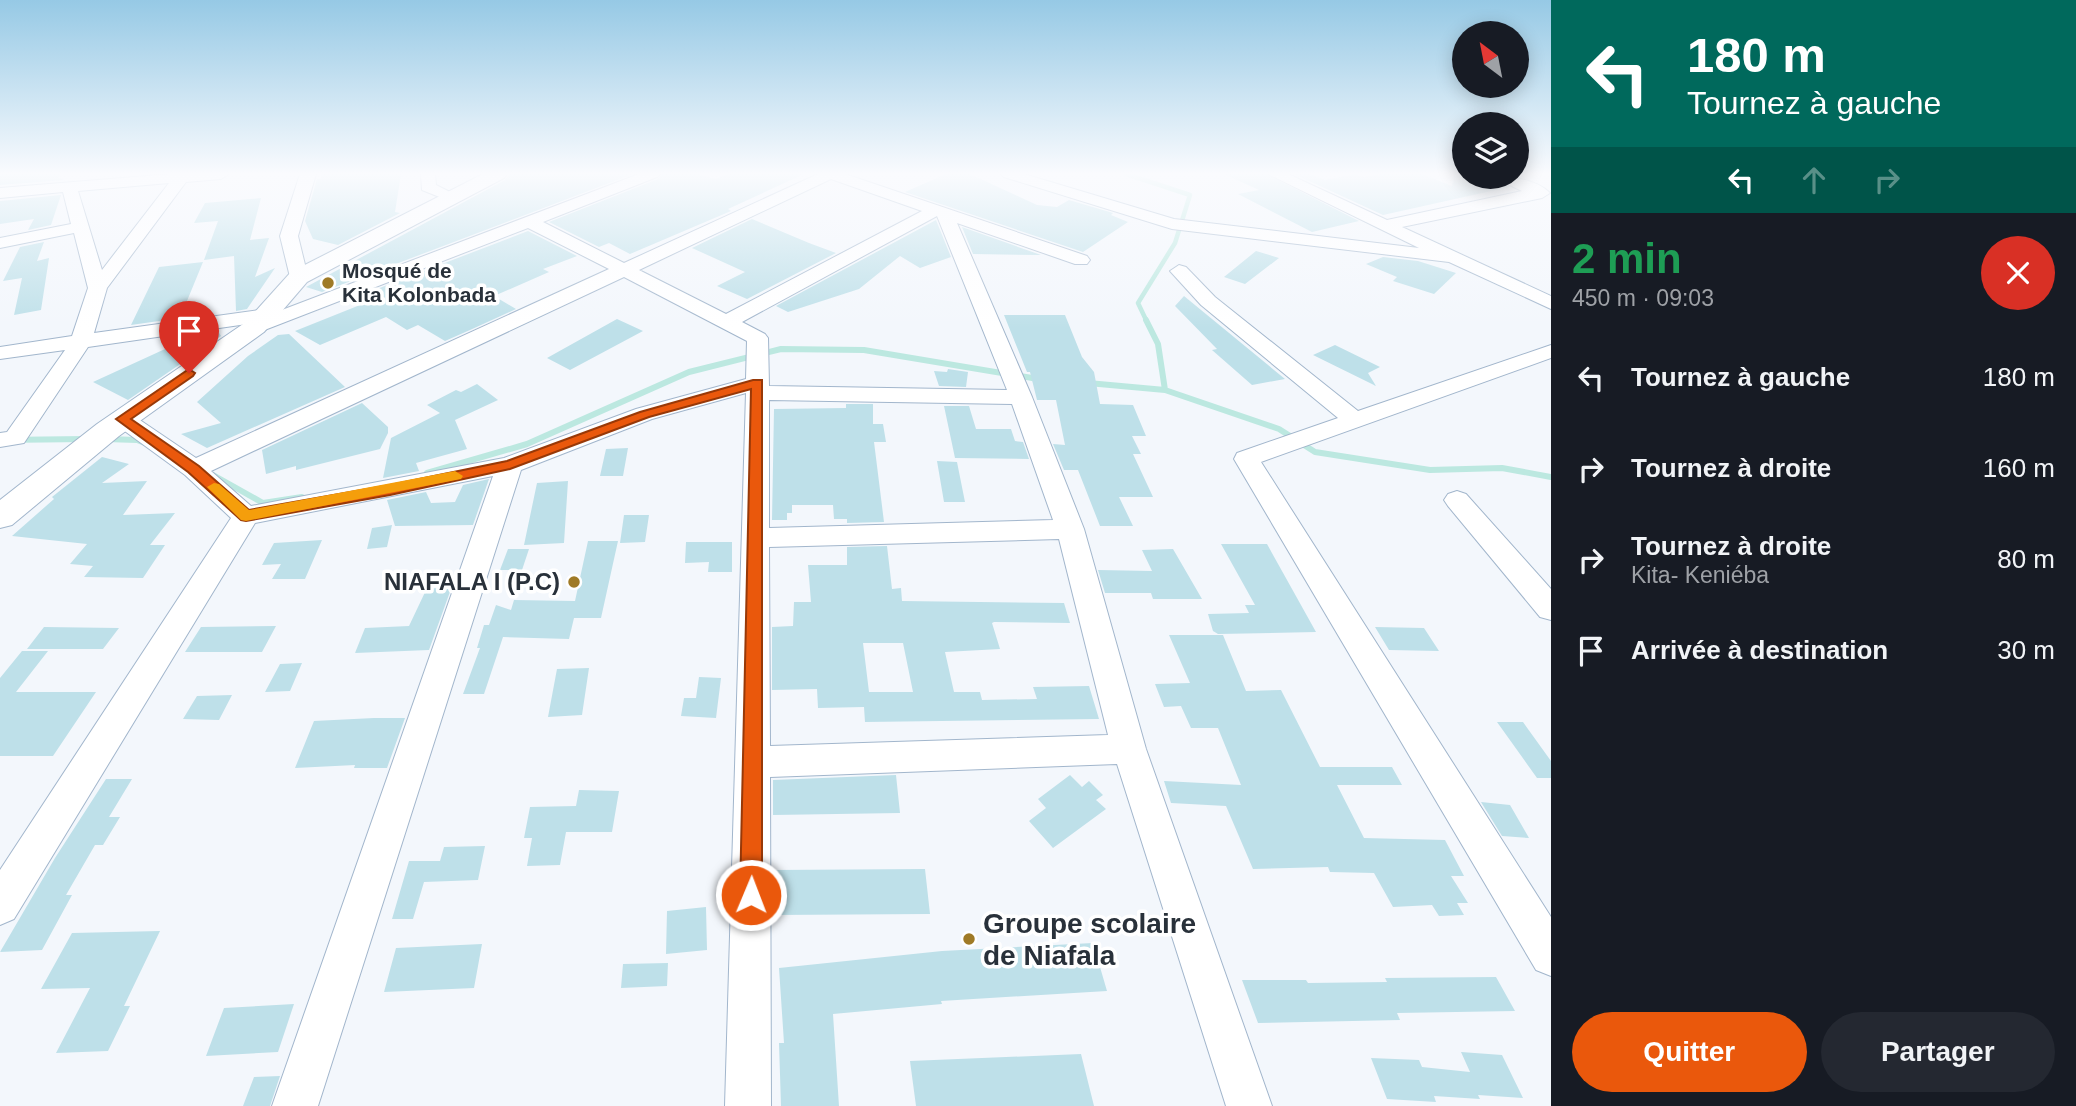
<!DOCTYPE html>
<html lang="fr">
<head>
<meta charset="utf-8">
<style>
  body { margin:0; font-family:Arial,sans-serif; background:#242831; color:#f1f3f6; height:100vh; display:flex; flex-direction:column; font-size:26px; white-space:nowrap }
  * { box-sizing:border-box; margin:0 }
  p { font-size:23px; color:#9ea1a6 }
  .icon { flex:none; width:38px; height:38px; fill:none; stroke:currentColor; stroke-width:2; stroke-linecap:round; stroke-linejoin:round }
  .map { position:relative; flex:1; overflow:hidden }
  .drawer { display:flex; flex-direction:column; background:#171b24; width:525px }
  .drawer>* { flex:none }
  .top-card { background:#00695c; color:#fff; overflow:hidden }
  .needle { width:46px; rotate:328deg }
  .tools { position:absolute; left:1452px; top:21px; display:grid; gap:14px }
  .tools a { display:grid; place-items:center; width:77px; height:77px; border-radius:50%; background:#171b24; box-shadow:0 4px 18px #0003; font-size:35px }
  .pin { position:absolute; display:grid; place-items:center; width:60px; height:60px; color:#fff; margin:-72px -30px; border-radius:50% 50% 50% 0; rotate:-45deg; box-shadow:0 0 7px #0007 }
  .pin .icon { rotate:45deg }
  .me { position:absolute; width:77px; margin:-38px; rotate:1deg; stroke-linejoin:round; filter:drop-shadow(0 0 5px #0008) }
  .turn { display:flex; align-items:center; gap:24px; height:147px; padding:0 21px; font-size:32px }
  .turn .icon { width:91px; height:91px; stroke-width:2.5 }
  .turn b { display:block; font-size:49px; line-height:60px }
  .lanes { display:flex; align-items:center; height:66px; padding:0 21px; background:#0003; justify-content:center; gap:35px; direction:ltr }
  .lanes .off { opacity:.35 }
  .round { display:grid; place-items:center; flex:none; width:74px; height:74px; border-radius:37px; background:#242831 }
  .head { display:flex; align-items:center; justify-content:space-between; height:119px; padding:0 21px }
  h1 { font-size:42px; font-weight:700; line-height:52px; color:#1e9e55 }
  .button { display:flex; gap:14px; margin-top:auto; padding:14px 21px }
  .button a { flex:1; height:80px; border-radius:42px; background:#ea580c; color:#fff; font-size:28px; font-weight:700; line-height:80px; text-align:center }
  .button a+a { background:#242831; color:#f1f3f6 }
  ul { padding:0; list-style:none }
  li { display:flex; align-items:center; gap:21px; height:91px; padding:0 21px }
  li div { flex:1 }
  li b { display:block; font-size:26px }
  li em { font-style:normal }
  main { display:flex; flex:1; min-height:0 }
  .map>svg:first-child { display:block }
</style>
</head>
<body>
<main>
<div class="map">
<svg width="1551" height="1106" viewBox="0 0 1551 1106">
  <rect width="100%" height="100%" fill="#f3f7fc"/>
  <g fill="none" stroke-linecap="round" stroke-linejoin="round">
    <!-- stream-far1 -->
    <path stroke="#bce8e0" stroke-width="4.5" d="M 1126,174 L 1190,195 L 1175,243 L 1138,303 L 1147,322"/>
    <!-- stream -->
    <path stroke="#bce8e0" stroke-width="6" d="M 1146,320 L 1158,344 L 1165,390
      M 1088,383 L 1165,390 L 1279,429 L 1315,452 L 1430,470 L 1502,468 L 1551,477
      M 106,439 L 137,440 L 145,443
      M 0,440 L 87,439
      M 427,473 L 527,444 L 689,372 L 781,349 L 864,350 L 1038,379
      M 213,475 L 263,503 L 302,497"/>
  </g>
  <!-- building -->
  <path fill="#bee0e9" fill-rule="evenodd" d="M 0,174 L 60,174 L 59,178 L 64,180 L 0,185 Z
    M 321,174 L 401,174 L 395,212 L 400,213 L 338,245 L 313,239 L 305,221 L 317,179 L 321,179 Z
    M 510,174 L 633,174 L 322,292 L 306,287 L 505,180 Z
    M 662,174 L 698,174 L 715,179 L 729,174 L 804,174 L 728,209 L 731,211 L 630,254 L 609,243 L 599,247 L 549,222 L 658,179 Z
    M 946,174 L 970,174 L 1037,205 L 1057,207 L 1069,200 L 1113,213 L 1111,215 L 1128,222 L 1083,252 L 905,192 Z
    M 1224,174 L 1266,174 L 1359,221 L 1312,232 L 1238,194 L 1259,190 Z
    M 1294,174 L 1310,174 L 1325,180 L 1355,174 L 1363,177 L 1382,174 L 1422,174 L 1452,186 L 1454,174 L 1465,174 L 1465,177 L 1491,177 L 1509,187 L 1383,215 Z
    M 61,195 L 51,225 L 28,230 L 34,219 L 0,224 L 0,201 Z
    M 261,198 L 250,240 L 269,238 L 255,277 L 275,268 L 247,309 L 236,311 L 234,256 L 204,260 L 218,221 L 194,223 L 205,203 Z
    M 752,219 L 809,243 L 836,253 L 747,299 L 717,286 L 745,272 L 692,248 Z
    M 936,220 L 951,257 L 920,268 L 900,256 L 859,289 L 788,312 L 776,306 Z
    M 962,227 L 1041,255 L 973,254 Z
    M 528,231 L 577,256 L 543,269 L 549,272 L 494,296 L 516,309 L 470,330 L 445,341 L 418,325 L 407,330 L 386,317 L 320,345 L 295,331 L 365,303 L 351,299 Z
    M 44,242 L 37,261 L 49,258 L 41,310 L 14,315 L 22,278 L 3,281 L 20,247 Z
    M 1256,251 L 1279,258 L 1245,284 L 1224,277 Z
    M 1383,257 L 1418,261 L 1456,273 L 1434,294 L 1393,281 L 1397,277 L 1366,264 Z
    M 203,262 L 180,318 L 131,325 L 159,267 Z
    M 1184,296 L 1285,379 L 1252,385 L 1212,350 L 1217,349 L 1175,306 Z
    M 1004,315 L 1065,315 L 1082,357 L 1094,372 L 1100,404 L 1133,405 L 1146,436 L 1132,436 L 1141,454 L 1133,454 L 1153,497 L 1119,497 L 1133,526 L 1100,526 L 1078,470 L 1064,470 L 1053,444 L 1065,445 L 1056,400 L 1037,400 L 1030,372 L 1027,372 Z
    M 617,319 L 643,331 L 570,370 L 547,358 Z
    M 218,331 L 221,336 L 128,400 L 93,382 L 200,333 Z
    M 289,334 L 345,387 L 207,448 L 181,434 L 221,423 L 197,402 L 248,356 L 278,335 Z
    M 1335,345 L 1380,367 L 1368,373 L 1376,386 L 1313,355 Z
    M 948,369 L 968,372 L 966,387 L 939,386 L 934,371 L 947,372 Z
    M 477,384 L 498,400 L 455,420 L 467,449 L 416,463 L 419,471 L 383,478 L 391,438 L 440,413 L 427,405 L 456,390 L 461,392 Z
    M 362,403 L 388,427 L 388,433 L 380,449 L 296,470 L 296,466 L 266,474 L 262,450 Z
    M 846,404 L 873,404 L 873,424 L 883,424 L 886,442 L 874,442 L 884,522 L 847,523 L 847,519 L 834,519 L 833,505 L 792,505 L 792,513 L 787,513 L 787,520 L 772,520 L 774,409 L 846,408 Z
    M 944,406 L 969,406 L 976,429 L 1011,429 L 1015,441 L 1023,442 L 1029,459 L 955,458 Z
    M 628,448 L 623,476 L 600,476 L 606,449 Z
    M 102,457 L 129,464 L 102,483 L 147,481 L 123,515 L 175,513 L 150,545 L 165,545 L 143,578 L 84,577 L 93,566 L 70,564 L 87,544 L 12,536 L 54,499 L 52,497 Z
    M 937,461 L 957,462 L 965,502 L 944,502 Z
    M 489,479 L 473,525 L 395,526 L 387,500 L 426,492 L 431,503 L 455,502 L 463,485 Z
    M 568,481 L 564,543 L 524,545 L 537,483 Z
    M 624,515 L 649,515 L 645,542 L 620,543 Z
    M 392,525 L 387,547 L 367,549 L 372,528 Z
    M 322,540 L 305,579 L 272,579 L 281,564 L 262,565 L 274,543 Z
    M 588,541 L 618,541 L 601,618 L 574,618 L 569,639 L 503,637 L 484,694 L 463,694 L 480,648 L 477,648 L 484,625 L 489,625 L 496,605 L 511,610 L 514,600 L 575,601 Z
    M 686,542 L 732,542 L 732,572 L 708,572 L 709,562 L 685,563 Z
    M 1221,544 L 1267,544 L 1316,632 L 1218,634 L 1213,631 L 1208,614 L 1249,613 L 1245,605 L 1255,605 Z
    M 887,546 L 892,589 L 901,588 L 902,601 L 1064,603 L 1070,623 L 994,622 L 992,623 L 1000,649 L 945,652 L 954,692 L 980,692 L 982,700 L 1037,699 L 1033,687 L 1089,686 L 1099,719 L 865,722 L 864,707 L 818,708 L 817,689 L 772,690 L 772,627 L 793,626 L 794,602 L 811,602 L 808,565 L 847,565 L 847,547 ZM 863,643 L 903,643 L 913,692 L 869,692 Z
    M 508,549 L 529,549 L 522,570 L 500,570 Z
    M 1173,549 L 1202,599 L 1153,599 L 1151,593 L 1105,593 L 1098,570 L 1152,571 L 1142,550 Z
    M 427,588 L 451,589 L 429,650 L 355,653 L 365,628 L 409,626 Z
    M 276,626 L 262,652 L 185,652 L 201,627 Z
    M 44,627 L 119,628 L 103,649 L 27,649 Z
    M 1375,627 L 1424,628 L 1439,651 L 1389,650 Z
    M 1169,635 L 1223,635 L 1246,691 L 1281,690 L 1320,767 L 1392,767 L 1402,785 L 1337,785 L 1364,838 L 1445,840 L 1464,876 L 1451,876 L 1468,903 L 1457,903 L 1464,915 L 1439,916 L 1432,905 L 1393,907 L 1374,873 L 1330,872 L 1328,867 L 1253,869 L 1226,806 L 1171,803 L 1164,781 L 1241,785 L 1218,728 L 1191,728 L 1181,706 L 1164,707 L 1155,684 L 1190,683 Z
    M 22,651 L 48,651 L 16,692 L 96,692 L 53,756 L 0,756 L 0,678 Z
    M 302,663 L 290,691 L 265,692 L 280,664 Z
    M 589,668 L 582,715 L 548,717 L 557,669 Z
    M 699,677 L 721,678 L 716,718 L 681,716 L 684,698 L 696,698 Z
    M 232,695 L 219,720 L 183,719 L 197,696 Z
    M 374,718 L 405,718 L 387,768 L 354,768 L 355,765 L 295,768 L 314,721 Z
    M 1497,722 L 1523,722 L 1551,761 L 1551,778 L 1537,778 Z
    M 896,775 L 900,813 L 773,815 L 773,780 Z
    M 1070,775 L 1082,787 L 1089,781 L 1103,795 L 1096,800 L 1106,809 L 1053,848 L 1029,821 L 1046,808 L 1038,799 Z
    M 106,779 L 132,779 L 109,817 L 120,817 L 103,845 L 95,845 L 66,895 L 72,895 L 42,950 L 0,952 L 55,858 Z
    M 579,790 L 619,791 L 612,832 L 566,832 L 560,865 L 527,866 L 532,838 L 524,838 L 530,807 L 576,806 Z
    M 1481,802 L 1510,805 L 1529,838 L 1502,836 Z
    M 485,846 L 478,880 L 424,882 L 413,919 L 392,919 L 409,861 L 440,861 L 444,847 Z
    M 925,869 L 930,914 L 773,915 L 773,870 Z
    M 706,907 L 707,950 L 666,954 L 667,911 Z
    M 160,931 L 124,1006 L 130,1006 L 108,1051 L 56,1053 L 90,988 L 41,989 L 72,933 Z
    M 1093,943 L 1107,991 L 941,1001 L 942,1004 L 833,1014 L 839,1106 L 781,1106 L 779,1043 L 784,1043 L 779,968 L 942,951 Z
    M 482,944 L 474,988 L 384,992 L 396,948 Z
    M 668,963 L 667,986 L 621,988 L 623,964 Z
    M 1496,977 L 1515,1011 L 1397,1013 L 1400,1020 L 1258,1023 L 1242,980 L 1306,980 L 1308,983 L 1387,982 L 1385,978 Z
    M 294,1004 L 278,1052 L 206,1056 L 224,1008 Z
    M 1461,1052 L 1502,1055 L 1523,1098 L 1478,1095 L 1480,1099 L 1434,1096 L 1436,1102 L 1387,1099 L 1371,1058 L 1419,1060 L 1422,1067 L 1470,1072 Z
    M 1081,1054 L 1094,1106 L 916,1106 L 910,1061 Z
    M 280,1076 L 270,1106 L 243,1106 L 254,1077 Z"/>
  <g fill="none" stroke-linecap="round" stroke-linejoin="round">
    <!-- minor casing -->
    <g stroke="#a2b6cc" stroke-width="2">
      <path id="minor" d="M 171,174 L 229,174 L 221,179 L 186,182 L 107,288 L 94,333 L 266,309 L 274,313 L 639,174 L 660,174 L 657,177 L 543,222 L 624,263 L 818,174 L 845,174 L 1087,256 L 1090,260 L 1087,264 L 1075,264 L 957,223 L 1032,397 L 1084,529 L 1146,749 L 1272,1106 L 1226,1106 L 1117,764 L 770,777 L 771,1106 L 725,1106 L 746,393 L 652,419 L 521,470 L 318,1106 L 272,1106 L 493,476 L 255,523 L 14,919 L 0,925 L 0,870 L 231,518 L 185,475 L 115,424 L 111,419 L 115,414 L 131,414 L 196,458 L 609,269 L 528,228 L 262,331 L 248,331 L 245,327 L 247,324 L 88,347 L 24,443 L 0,447 L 0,433 L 7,432 L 65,350 L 0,359 L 0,347 L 72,336 L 88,288 L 74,233 L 0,248 L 0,238 L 71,224 L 63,192 L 0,198 L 0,188 ZM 831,179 L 922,211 L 726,314 L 639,270 ZM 169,183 L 102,270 L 78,191 ZM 937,216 L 1007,390 L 769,386 L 768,338 L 765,334 L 742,322 ZM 624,277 L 747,341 L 746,379 L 636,409 L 504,458 L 251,506 L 211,471 ZM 769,400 L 1012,404 L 1053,520 L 769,528 ZM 1059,539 L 1108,735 L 770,746 L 769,547 Z
        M 300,174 L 316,174 L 298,236 L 308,277 L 299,283 L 290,277 L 280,236 Z
        M 421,174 L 435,174 L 436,185 L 460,197 L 452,202 L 422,190 Z
        M 1001,174 L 1024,174 L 1174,219 L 1419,248 L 1268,174 L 1288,174 L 1387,220 L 1522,191 L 1493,177 C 1512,176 1537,180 1550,193 L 1542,198 L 1402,227 L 1551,296 L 1551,309 L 1449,262 L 1172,229 L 1004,177 Z
        M 1179,265 L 1186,267 L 1215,297 L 1358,411 L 1551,345 L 1551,358 L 1261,462 L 1551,917 L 1551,976 L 1536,970 L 1234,459 L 1237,453 L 1338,418 L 1201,305 L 1170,271 Z
        M 1457,491 L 1466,494 L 1551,589 L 1551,620 L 1540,617 L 1448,506 L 1444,500 L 1448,494 Z"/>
    </g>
    <!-- major casing -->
    <g stroke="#a2b6cc" stroke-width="2">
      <path id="major" d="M 483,174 L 507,174 L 504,178 L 307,282 L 264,332 L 119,436 L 12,525 L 0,528 L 0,500 L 97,424 L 246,322 L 291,272 Z"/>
    </g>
    <!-- minor -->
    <use href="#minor" fill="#fff" fill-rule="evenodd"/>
    <!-- major -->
    <use href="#major" fill="#fff" fill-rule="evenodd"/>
  </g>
  <!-- sky -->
  <linearGradient id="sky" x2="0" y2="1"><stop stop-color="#96c9e5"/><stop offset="0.53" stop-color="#fafbfe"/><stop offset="1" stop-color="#fafbfe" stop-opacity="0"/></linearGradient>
  <rect width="1551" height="328" fill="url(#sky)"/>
  <!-- route -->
  <path fill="#ea580c" stroke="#983908" stroke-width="2" d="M 189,369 L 195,373 L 193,376 L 131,419 L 199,466 L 249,510 L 390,485 L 507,461 L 640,412 L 753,380 L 762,380 L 762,895 L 759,902 L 751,906 L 743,902 L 740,895 L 751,389 L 649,417 L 510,469 L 390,495 L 246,521 L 241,520 L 188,472 L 116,419 Z"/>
  <!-- slow -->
  <path fill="#f59e0b" d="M 455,471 L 463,476 L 461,479 L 246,521 L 241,520 L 207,487 L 214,483 L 219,484 L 249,510 Z"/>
  <!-- markers -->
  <g fill="#9f7a26" stroke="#fff" stroke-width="2.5">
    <circle cx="328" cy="283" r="7"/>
    <circle cx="574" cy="582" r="7"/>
    <circle cx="969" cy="939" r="7"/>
  </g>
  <g text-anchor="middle" stroke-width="7" stroke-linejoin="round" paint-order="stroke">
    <!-- far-poi labels -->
    <g font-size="21" font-weight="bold" fill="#29313a" stroke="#fff" text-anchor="start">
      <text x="342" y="278">Mosqué de<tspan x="342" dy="24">Kita Kolonbada</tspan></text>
    </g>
    <!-- poi labels -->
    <g font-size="24" font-weight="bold" fill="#29313a" stroke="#fff" text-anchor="end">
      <text x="560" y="590">NIAFALA I (P.C)</text>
    </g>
    <!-- near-poi labels -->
    <g font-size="28" font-weight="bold" fill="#29313a" stroke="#fff" text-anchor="start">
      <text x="983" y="933">Groupe scolaire<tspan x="983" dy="32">de Niafala</tspan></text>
    </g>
  </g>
</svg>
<div class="tools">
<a><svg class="needle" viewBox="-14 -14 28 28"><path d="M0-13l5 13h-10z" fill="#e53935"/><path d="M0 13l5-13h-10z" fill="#9ea1a6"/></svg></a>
<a><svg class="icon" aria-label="layers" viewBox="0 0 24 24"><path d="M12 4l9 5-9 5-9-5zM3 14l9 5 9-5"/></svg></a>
</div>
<div class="pin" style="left:189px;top:373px;background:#d93025"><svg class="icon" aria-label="arrive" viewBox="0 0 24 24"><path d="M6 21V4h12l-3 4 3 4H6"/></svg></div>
<svg class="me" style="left:751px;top:895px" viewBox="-20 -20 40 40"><circle r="17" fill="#ea580c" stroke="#fff" stroke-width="3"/><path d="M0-11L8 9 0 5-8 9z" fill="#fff"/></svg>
</div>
<section class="drawer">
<div class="top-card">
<div class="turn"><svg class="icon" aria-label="left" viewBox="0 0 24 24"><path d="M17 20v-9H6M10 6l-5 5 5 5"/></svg><div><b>180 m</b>Tournez à gauche</div></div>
<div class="lanes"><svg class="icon" aria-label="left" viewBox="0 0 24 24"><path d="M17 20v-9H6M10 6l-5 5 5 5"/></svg><svg class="icon off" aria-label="ahead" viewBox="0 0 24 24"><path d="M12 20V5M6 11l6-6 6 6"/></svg><svg class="icon off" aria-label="right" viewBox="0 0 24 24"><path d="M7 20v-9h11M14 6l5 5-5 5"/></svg></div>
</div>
<div class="head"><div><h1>2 min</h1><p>450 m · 09:03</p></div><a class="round" style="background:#d93025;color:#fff"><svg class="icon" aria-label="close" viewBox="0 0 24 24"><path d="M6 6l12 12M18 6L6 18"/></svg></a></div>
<ul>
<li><svg class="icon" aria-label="left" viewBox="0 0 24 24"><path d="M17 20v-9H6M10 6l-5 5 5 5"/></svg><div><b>Tournez à gauche</b></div><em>180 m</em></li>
<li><svg class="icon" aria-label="right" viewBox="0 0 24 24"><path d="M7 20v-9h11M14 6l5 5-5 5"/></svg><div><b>Tournez à droite</b></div><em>160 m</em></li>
<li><svg class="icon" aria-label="right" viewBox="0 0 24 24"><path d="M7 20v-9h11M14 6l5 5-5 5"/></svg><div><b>Tournez à droite</b><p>Kita- Keniéba</p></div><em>80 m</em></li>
<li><svg class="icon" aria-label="arrive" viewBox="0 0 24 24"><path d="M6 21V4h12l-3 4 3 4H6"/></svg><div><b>Arrivée à destination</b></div><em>30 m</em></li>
</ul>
<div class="button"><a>Quitter</a><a>Partager</a></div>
</section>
</main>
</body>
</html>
